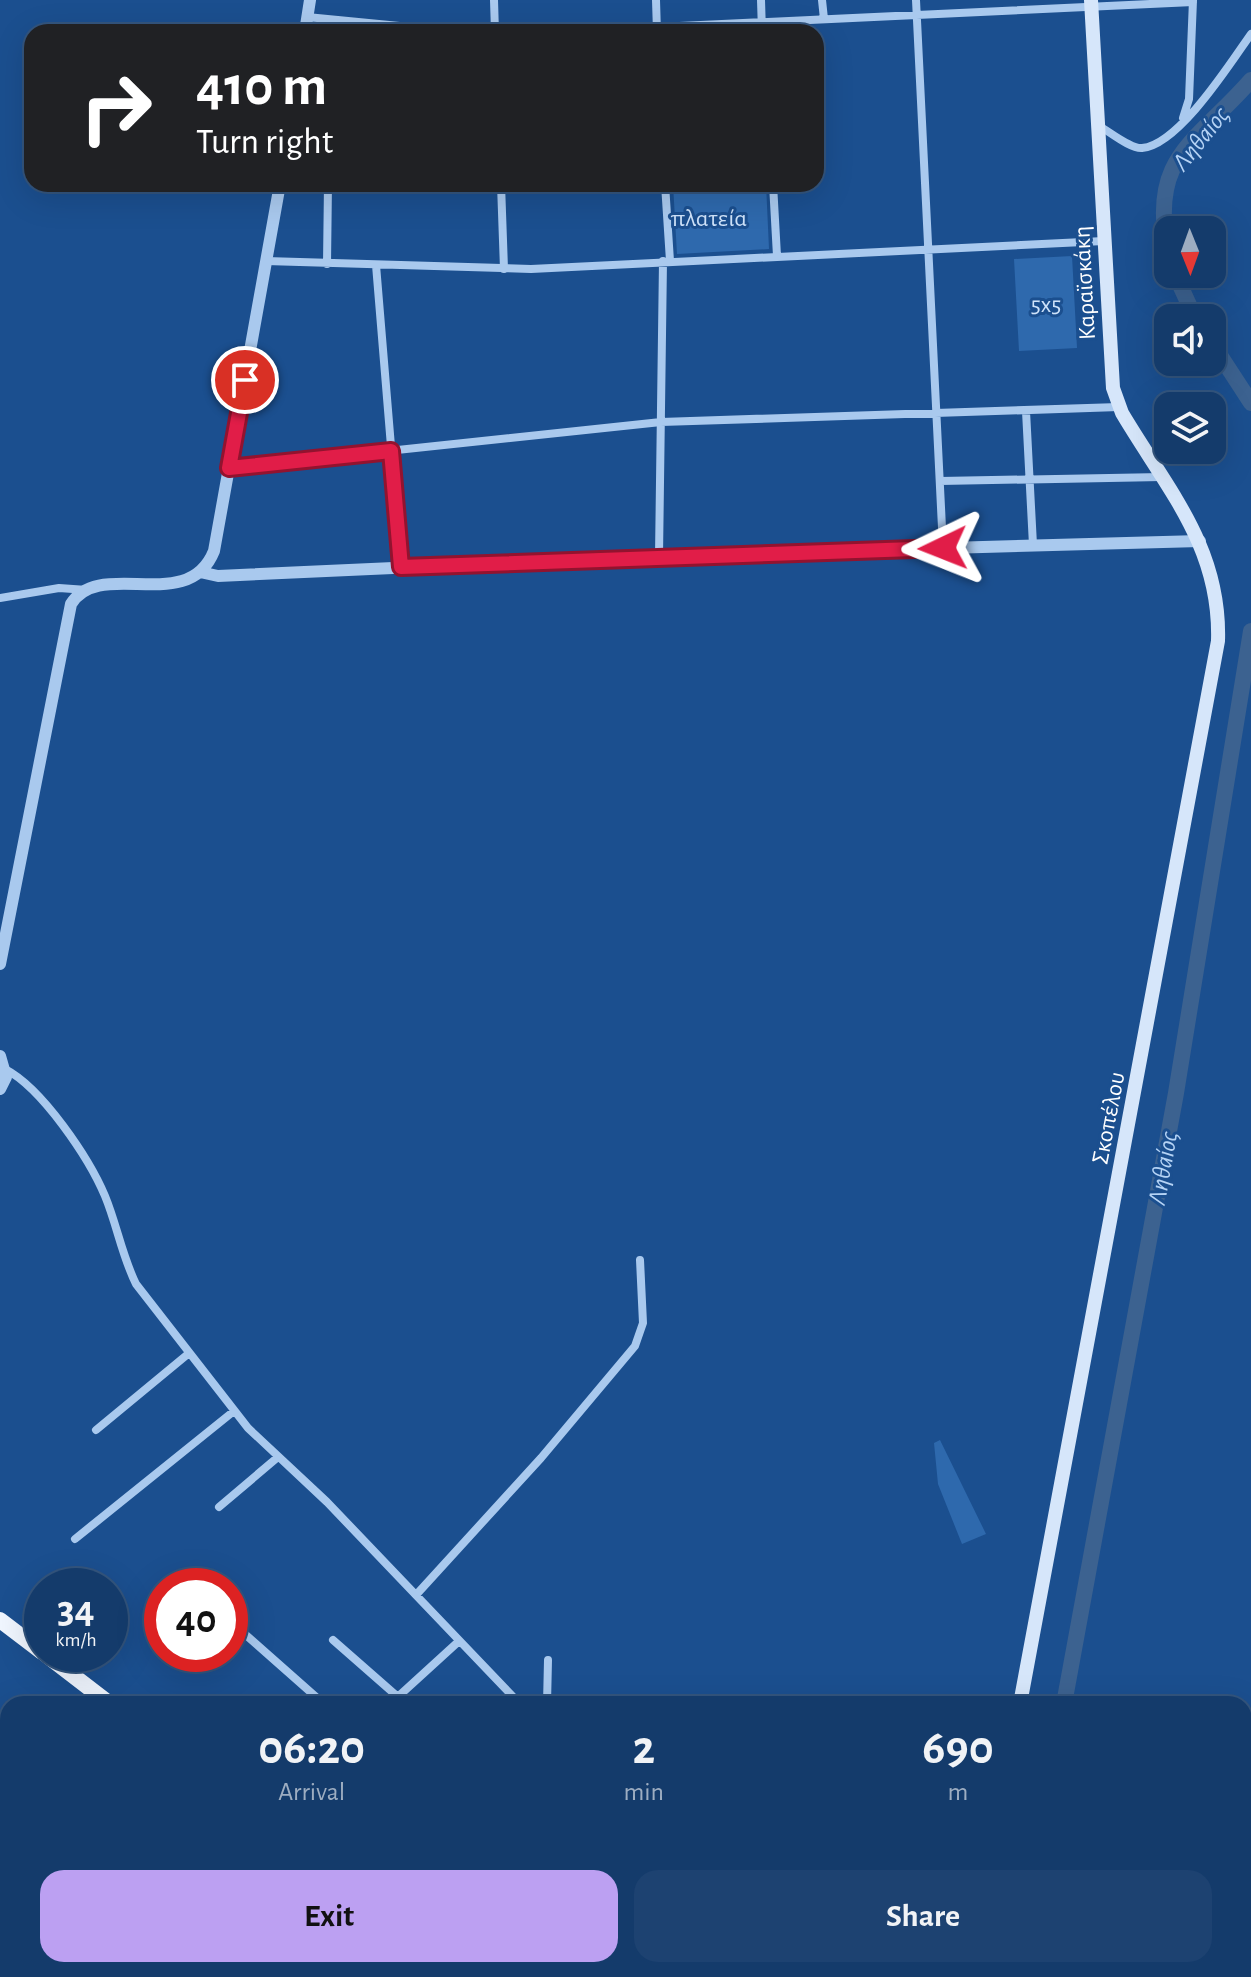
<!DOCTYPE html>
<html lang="en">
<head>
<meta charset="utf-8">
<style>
  body { margin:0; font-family:"Alegreya Sans",sans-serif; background:#1d4271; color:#f1f3f6; height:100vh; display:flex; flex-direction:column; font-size:30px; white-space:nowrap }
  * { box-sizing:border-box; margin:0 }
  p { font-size:26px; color:#9dadc1 }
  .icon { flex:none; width:44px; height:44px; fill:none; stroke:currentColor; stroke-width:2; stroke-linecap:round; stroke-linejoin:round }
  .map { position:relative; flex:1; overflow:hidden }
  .sheet { position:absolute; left:0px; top:1696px; width:1252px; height:282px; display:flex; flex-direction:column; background:#143b6b; border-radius:24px 24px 0 0; box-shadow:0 8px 32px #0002,0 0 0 2px #33557e }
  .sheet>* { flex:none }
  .guide { position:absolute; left:24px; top:24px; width:800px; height:168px; border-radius:24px; box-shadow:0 8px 32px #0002,0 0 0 2px #33557e; background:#202124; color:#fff; overflow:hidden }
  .needle { width:52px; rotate:179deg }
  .buttons { position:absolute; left:1154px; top:216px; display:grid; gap:16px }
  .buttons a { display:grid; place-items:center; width:72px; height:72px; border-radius:16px; background:#143b6b; box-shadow:0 8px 32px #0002,0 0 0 2px #33557e; font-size:40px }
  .speed { position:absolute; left:24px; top:1568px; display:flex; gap:16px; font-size:40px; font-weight:700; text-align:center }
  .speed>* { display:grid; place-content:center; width:104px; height:104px; border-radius:50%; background:#143b6b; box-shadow:0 8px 32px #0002,0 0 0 2px #33557e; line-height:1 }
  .speed small { font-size:20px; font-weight:400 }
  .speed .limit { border:12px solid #d22; background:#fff; color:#111 }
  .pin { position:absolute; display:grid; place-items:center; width:68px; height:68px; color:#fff; margin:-34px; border:4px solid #fff; border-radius:50%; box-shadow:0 2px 8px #0007 }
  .me { position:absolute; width:88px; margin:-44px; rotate:268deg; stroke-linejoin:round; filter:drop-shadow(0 0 6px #0008) }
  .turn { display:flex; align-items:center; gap:28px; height:168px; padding:0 40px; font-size:36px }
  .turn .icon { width:104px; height:104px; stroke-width:2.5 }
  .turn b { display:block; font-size:56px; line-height:68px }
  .eta { display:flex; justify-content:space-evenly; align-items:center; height:136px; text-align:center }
  .eta b { font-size:48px; font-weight:700; line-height:56px }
  .cta { display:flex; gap:16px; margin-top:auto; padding:16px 40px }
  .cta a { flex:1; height:92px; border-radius:24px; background:#bca0f2; color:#111; font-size:32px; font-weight:700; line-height:92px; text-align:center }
  .cta a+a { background:#1d4271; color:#f1f3f6 }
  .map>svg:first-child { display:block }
</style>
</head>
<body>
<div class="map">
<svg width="1251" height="1977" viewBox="0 0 1251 1977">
  <rect width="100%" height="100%" fill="#1b4f8f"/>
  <!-- green -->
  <path fill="#2e69ad" d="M 673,184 L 766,184 L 769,249 L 677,254 Z
    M 1072,256 L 1077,348 L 1019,351 L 1014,259 Z
    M 940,1440 L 986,1534 L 962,1544 L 938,1484 L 934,1443 Z"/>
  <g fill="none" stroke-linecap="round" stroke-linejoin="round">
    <!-- river -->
    <path stroke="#3c6290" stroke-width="16" d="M 1168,251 C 1149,156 1196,143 1251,80
      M 1175,274 L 1195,318
      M 1212,343 L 1251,403
      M 1064,1704 L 1176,1093 L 1251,631
      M 1016,1977 L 1018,1970"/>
    <!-- minor -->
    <path stroke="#a9c9ee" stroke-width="8" d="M 494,0 L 495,32
      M 656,0 L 657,32
      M 761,0 L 762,32
      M 822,0 L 824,19
      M 916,0 L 943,548
      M 307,17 L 461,32
      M 552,32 L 1193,2
      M 1183,118 L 1189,99 L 1193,0
      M 1099,126 C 1109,131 1130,149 1142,148 C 1179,145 1231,62 1251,34
      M 501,184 L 504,269
      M 665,184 L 670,261
      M 773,184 L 777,256
      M 266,261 L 531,269 L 1104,241
      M 327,264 L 328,184
      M 376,265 L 401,567
      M 1026,411 L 1033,545
      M 229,468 L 661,422 L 1119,407
      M 940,481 L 1162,477
      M 659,556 L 663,261
      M 0,598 L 59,588 L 87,590
      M 5,1069 C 42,1088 89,1158 105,1196 C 117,1225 122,1256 136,1284 L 248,1428 L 327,1502 L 520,1704
      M 96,1430 L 188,1354
      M 219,1507 L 278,1457
      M 75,1539 L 234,1411
      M 416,1595 L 541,1458 L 635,1346 L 643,1323 L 640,1260
      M 230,1621 L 324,1704
      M 333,1640 L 398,1697
      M 390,1704 L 458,1642
      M 547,1704 L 548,1660
      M 1244,1762 L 1251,1762
      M 1244,1879 L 1251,1877
      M 0,1890 L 8,1895
      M 139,1970 L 152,1977
      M 285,1970 L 293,1977
      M 822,1970 L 828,1977
      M 1171,1970 L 1172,1977
      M 83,1977 L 89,1970
      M 166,1977 L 169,1970
      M 709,1977 L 718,1970"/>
    <!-- tertiary -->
    <path stroke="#a9c9ee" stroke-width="12" d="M 305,32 L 310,0
      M 200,572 L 218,576 L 659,556 L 1200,541
      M 0,964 L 71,604 C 100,557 188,616 214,551 L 280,184
      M 0,1056 L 6,1077 L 0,1089"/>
    <!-- secondary -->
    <path stroke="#d6e6fa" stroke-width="14" d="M 1020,1704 L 1218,641 C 1221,547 1167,489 1122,413 L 1113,388 L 1091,0
      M 972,1977 L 973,1970"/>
    <!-- primary -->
    <path stroke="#f0f6ff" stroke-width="16" d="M 0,1620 L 42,1652
      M 45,1654 L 110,1704
      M 447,1970 L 454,1977"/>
  </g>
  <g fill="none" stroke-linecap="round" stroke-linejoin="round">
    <!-- route casing -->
    <g stroke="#92132f" stroke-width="20">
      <path id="route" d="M 245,380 L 229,468 L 391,451 L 401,567 L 943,548"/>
    </g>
    <!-- route -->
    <use href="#route" stroke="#e11d48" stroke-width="14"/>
  </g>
  <g text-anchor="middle" stroke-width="6" stroke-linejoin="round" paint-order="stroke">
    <!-- park labels -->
    <g font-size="24" fill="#cfe3fa" stroke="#1b4f8f">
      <text x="709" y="226">πλατεία</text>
      <text x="1046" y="312">5x5</text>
    </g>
    <!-- street labels -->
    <g font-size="24" fill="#fff" stroke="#1b4f8f">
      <text transform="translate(1084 283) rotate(-93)" y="8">Καραϊσκάκη</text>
      <text transform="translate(1108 1118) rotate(-79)" y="8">Σκοπέλου</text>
    </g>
    <!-- water labels -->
    <g font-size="26" font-style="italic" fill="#b5d3f5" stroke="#1b4f8f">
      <text transform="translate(1200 138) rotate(-51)" y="9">Ληθαίος</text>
      <text transform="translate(1162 1168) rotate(-80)" y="9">Ληθαίος</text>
    </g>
  </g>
</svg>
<div class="buttons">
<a><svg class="needle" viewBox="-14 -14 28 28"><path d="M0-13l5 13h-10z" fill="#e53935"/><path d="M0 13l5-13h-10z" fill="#9dadc1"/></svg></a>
<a><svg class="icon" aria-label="sound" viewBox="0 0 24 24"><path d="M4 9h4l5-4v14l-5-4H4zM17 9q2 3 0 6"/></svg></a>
<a><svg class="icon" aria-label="layers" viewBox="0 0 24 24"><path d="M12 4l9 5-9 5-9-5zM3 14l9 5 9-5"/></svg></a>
</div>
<div class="speed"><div>34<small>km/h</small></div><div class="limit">40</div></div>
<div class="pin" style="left:245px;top:380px;background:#d93025"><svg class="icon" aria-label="arrive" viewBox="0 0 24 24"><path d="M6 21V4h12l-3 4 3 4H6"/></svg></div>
<svg class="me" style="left:943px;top:548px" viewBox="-20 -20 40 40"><path d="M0-17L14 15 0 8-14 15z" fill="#e11d48" stroke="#fff" stroke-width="4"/></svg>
<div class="guide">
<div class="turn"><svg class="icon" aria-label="right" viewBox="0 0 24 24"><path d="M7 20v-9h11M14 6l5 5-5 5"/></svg><div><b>410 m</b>Turn right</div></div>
</div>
<section class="sheet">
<div class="eta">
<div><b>06:20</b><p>Arrival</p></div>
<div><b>2</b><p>min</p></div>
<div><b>690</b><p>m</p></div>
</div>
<div class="cta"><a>Exit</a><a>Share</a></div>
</section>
</div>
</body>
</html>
